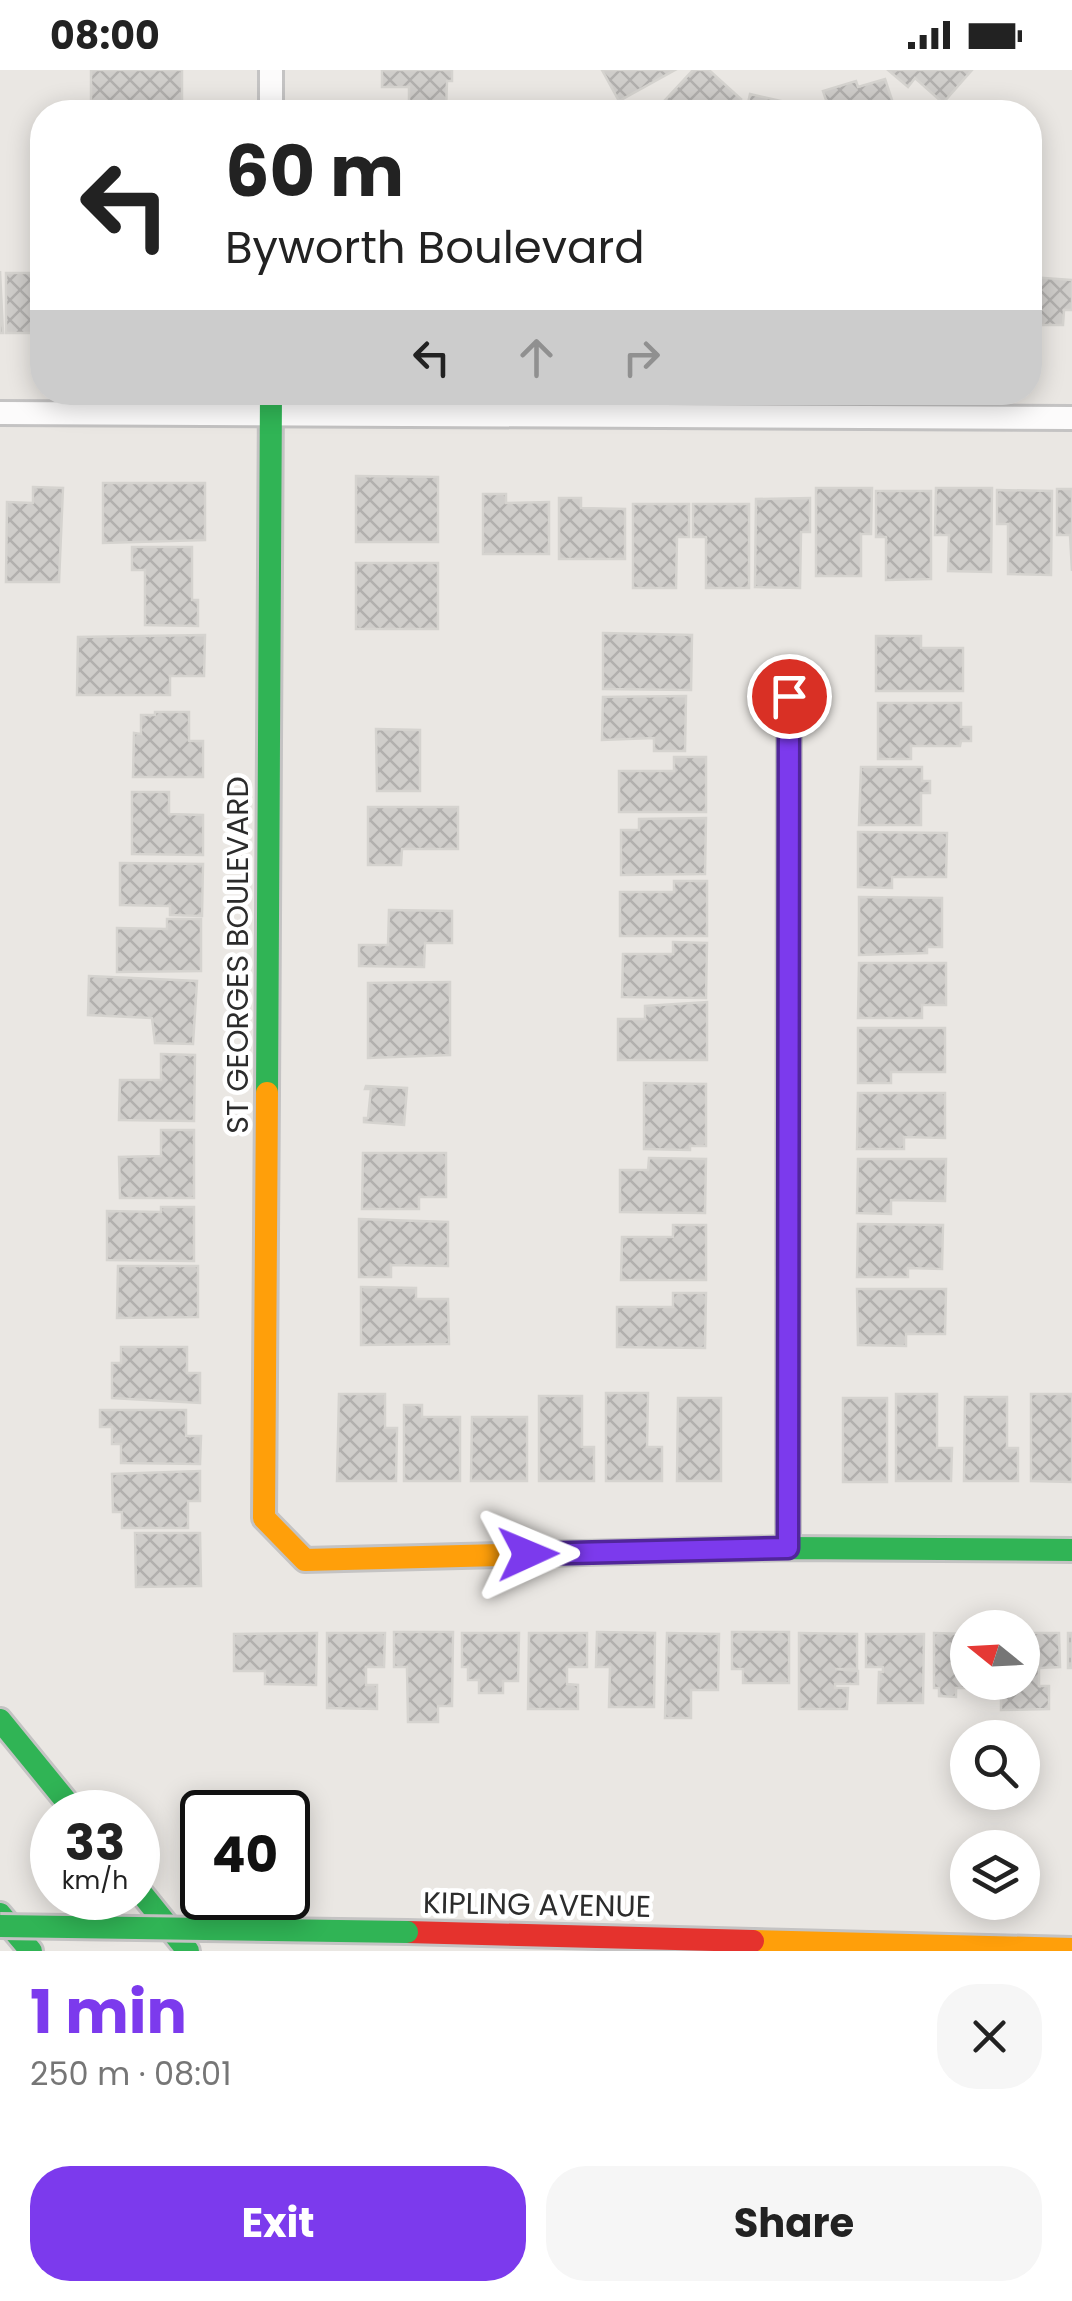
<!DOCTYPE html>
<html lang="en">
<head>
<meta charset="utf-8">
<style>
  body { margin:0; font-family:Poppins,sans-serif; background:#f6f6f6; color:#222; height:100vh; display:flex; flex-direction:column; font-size:38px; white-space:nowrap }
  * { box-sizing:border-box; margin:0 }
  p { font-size:32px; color:#767676 }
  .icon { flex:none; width:55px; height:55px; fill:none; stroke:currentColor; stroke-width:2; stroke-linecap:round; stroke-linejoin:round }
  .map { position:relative; height:1881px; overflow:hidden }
  .details { display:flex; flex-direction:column; background:#fff; flex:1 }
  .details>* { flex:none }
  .hud { position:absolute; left:30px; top:30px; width:1012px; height:305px; border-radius:40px; box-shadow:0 5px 25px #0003; background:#fff; color:#222; overflow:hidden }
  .needle { width:65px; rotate:288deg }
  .fabs { position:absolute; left:950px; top:1540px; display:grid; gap:20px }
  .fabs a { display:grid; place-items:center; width:90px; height:90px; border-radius:50%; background:#fff; box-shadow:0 5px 25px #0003; font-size:50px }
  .speed { position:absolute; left:30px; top:1720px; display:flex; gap:20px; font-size:50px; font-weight:700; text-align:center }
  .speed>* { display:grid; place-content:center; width:130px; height:130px; border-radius:50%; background:#fff; box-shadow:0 5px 25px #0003; line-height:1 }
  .speed small { font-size:25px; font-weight:400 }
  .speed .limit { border:5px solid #111; border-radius:15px; background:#fff; color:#111 }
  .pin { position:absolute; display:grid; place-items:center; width:85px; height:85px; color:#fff; margin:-42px; border:5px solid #fff; border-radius:50%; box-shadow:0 2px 10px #0007 }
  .me { position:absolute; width:110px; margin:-55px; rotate:89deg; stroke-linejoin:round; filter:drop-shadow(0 0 8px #0008) }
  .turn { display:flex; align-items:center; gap:35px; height:210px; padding:0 30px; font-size:45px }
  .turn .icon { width:130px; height:130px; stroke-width:2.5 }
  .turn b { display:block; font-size:70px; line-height:85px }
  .lanes { display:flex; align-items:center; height:95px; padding:0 30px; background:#0003; justify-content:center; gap:50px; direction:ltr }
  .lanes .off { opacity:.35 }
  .round { display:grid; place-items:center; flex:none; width:105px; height:105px; border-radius:40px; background:#f6f6f6 }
  .headline { display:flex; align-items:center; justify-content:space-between; height:170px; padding:0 30px }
  h1 { font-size:60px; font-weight:700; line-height:75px; color:#7c3aed }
  .button { display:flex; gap:20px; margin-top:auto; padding:20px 30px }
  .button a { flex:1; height:115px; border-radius:40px; background:#7c3aed; color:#fff; font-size:40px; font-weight:700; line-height:115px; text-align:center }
  .button a+a { background:#f6f6f6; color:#222 }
  .status { display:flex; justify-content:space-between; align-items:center; height:70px; padding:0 50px; background:#fff; direction:ltr }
  .status svg { height:28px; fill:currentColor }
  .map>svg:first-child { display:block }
</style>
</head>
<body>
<div class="status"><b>08:00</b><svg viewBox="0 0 49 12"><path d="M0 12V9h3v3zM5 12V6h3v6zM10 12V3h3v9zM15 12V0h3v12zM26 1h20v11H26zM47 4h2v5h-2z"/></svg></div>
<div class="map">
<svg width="1072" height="1881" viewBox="0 0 1072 1881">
  <defs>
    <pattern id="building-cross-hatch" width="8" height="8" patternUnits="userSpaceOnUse" patternTransform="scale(2.5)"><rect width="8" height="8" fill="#cfcdca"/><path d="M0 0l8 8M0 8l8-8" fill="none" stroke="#b2b0ae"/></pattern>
  </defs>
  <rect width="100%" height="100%" fill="#eae7e3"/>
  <!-- building -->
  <path fill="url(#building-cross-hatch)" stroke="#d5d3cf" stroke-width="2.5" d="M 91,0 L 182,0 L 182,42 L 91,42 Z
    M 382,0 L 452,0 L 452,11 L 447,11 L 446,42 L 409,41 L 409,17 L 382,17 Z
    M 602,0 L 675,0 L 619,31 Z
    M 693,0 L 709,0 L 741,29 L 729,42 L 654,42 Z
    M 888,0 L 972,0 L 943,33 L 915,8 L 908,17 Z
    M 885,9 L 896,42 L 830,42 L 823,21 L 856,11 L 858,17 Z
    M 750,24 L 807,37 L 805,42 L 746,42 Z
    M 0,201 L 3,263 L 0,263 Z
    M 6,203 L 42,203 L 42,263 L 6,263 Z
    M 1030,207 L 1072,210 L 1072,240 L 1064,240 L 1063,255 L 1030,255 Z
    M 356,406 L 438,407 L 438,472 L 356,472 Z
    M 103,413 L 205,413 L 205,470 L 103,473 Z
    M 33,417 L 63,418 L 59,512 L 6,512 L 7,432 L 33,433 Z
    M 816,418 L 872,418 L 871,464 L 861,464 L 861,506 L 816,506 Z
    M 936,418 L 992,418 L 991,502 L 948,501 L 949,465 L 935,465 Z
    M 1057,419 L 1072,419 L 1072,501 L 1070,465 L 1057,465 Z
    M 997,420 L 1052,421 L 1051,505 L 1008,504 L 1008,454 L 997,454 Z
    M 876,421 L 931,421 L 931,509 L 886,510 L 886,467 L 876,467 Z
    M 483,424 L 506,424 L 506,433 L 549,432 L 549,484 L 483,484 Z
    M 559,428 L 581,428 L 581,438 L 625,439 L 625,489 L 559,489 Z
    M 810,428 L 810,462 L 801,462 L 800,518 L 755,517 L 756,429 Z
    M 633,434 L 689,434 L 689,467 L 677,467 L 676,518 L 633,518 Z
    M 693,434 L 749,434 L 749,518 L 706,518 L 706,467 L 693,467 Z
    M 132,477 L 192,477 L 192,530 L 198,530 L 198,556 L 145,555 L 145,500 L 132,500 Z
    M 356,493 L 438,493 L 438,559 L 356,559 Z
    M 603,563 L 692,565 L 691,620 L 603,619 Z
    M 205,565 L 204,606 L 170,606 L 170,625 L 77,625 L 78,567 Z
    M 876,566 L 921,566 L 921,578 L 963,578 L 963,621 L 876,621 Z
    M 686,626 L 685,681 L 654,681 L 654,668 L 602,670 L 603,627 Z
    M 878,633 L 961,633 L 961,657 L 971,657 L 971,671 L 961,671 L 960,676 L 911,676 L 911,689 L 878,689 Z
    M 155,642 L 189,642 L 189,671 L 203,671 L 203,707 L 133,707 L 134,663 L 141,664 L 141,645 L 155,645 Z
    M 376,659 L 420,660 L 420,721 L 377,721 Z
    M 674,687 L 706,687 L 706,742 L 619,742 L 619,701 L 674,701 Z
    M 861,697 L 922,697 L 922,711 L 930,711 L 930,723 L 921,723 L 921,755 L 859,755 Z
    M 132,722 L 169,722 L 169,744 L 203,745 L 203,785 L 132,784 Z
    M 368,737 L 458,737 L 458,779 L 402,779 L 401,795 L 368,795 Z
    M 706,748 L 705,804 L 621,805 L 621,760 L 639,760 L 639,749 Z
    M 858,762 L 947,763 L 946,807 L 892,807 L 892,818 L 858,817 Z
    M 120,793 L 203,794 L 202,846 L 170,845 L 170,836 L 120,835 Z
    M 674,811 L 707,811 L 707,866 L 620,866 L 620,822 L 674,822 Z
    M 859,827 L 942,828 L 942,877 L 927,877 L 927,883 L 859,885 Z
    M 389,840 L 452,841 L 452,873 L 425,873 L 424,897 L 359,896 L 359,875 L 388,875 Z
    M 167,849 L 201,849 L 201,901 L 117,902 L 117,858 L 167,859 Z
    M 673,872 L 707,873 L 706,928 L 622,927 L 623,884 L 673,884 Z
    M 859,893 L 946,893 L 946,935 L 922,935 L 922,948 L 858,948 Z
    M 89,906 L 197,911 L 193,974 L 155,973 L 152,948 L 88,945 Z
    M 450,912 L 450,985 L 368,988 L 368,913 Z
    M 707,932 L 707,990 L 618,990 L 618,949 L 645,949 L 645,936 Z
    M 858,958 L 945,958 L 945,1002 L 891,1002 L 891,1013 L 858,1013 Z
    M 161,984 L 195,985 L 194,1051 L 119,1050 L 120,1010 L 161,1010 Z
    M 644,1013 L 706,1014 L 706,1076 L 690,1076 L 690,1080 L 644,1079 Z
    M 366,1016 L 407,1018 L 404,1055 L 364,1052 L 364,1048 L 368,1048 L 371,1019 L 365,1019 Z
    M 858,1023 L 945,1023 L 945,1068 L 904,1067 L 904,1079 L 857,1079 Z
    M 161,1060 L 194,1060 L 194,1128 L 120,1128 L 119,1087 L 161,1086 Z
    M 363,1083 L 446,1083 L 446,1127 L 419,1127 L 419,1139 L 362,1139 Z
    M 649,1088 L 706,1089 L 705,1143 L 620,1142 L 620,1100 L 648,1100 Z
    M 858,1089 L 946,1089 L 945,1131 L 891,1130 L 891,1144 L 857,1143 Z
    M 161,1137 L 194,1137 L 194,1191 L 107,1190 L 107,1141 L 161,1142 Z
    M 359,1149 L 448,1152 L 448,1196 L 391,1195 L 391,1207 L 359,1207 Z
    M 858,1154 L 943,1155 L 942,1199 L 908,1198 L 908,1207 L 857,1207 Z
    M 673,1155 L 706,1155 L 706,1210 L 621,1210 L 622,1167 L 673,1167 Z
    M 118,1196 L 198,1196 L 198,1247 L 117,1248 Z
    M 361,1217 L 416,1218 L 416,1229 L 448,1229 L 449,1274 L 361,1275 Z
    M 857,1219 L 946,1219 L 945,1264 L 906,1264 L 906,1276 L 858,1275 Z
    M 673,1223 L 706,1223 L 705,1278 L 617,1277 L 617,1237 L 673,1237 Z
    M 121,1277 L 187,1277 L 187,1303 L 200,1303 L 200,1333 L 112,1328 L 112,1293 L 121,1293 Z
    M 606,1323 L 648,1323 L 647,1377 L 662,1377 L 662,1411 L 606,1411 Z
    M 339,1324 L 385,1324 L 385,1358 L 397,1358 L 396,1411 L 337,1411 Z
    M 896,1324 L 937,1324 L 937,1378 L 952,1378 L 951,1411 L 896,1411 Z
    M 1031,1324 L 1072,1324 L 1072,1412 L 1031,1411 Z
    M 539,1326 L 582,1326 L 582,1377 L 594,1377 L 594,1411 L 539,1411 Z
    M 965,1327 L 1007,1327 L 1007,1378 L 1018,1378 L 1018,1411 L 964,1411 Z
    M 678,1328 L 721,1328 L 721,1411 L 677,1411 Z
    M 843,1328 L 887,1328 L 887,1412 L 843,1412 Z
    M 404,1335 L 422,1335 L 422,1347 L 460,1347 L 460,1411 L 404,1411 Z
    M 100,1340 L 186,1340 L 186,1366 L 201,1366 L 200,1394 L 121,1393 L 121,1374 L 112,1374 L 112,1357 L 100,1357 Z
    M 472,1347 L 527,1347 L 527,1411 L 471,1411 Z
    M 200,1401 L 200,1431 L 188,1431 L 188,1458 L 122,1458 L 122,1442 L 113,1442 L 112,1404 Z
    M 135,1463 L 200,1463 L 201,1516 L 136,1517 Z
    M 394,1562 L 453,1562 L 452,1636 L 438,1636 L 438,1652 L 408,1652 L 407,1597 L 394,1597 Z
    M 597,1562 L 655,1563 L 654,1637 L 609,1637 L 610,1597 L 596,1597 Z
    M 732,1562 L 789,1562 L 789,1613 L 743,1613 L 743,1599 L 732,1599 Z
    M 317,1563 L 316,1615 L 265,1614 L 265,1601 L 234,1601 L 234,1564 Z
    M 327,1563 L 385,1563 L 384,1597 L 366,1597 L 366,1615 L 377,1615 L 377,1639 L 327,1638 Z
    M 462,1563 L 519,1563 L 518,1611 L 503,1611 L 503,1623 L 479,1623 L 479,1610 L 468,1610 L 468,1597 L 462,1597 Z
    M 529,1563 L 587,1563 L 587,1597 L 567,1597 L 567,1614 L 578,1615 L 578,1639 L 528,1639 Z
    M 667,1563 L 719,1564 L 718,1620 L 691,1620 L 691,1648 L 665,1648 Z
    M 799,1563 L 857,1564 L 857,1599 L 835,1599 L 858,1601 L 858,1614 L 835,1614 L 835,1618 L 848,1618 L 847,1639 L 799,1639 Z
    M 934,1563 L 968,1564 L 968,1612 L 987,1612 L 987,1618 L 956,1618 L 956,1627 L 939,1626 L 939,1618 L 934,1618 Z
    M 1022,1563 L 1059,1563 L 1060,1597 L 1039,1598 L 1039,1616 L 1049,1616 L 1049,1639 L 1001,1640 L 1001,1612 L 1022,1612 Z
    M 1068,1563 L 1072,1563 L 1072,1598 L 1068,1598 Z
    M 866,1564 L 924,1564 L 923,1633 L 878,1633 L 879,1602 L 883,1602 L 883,1597 L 866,1597 Z"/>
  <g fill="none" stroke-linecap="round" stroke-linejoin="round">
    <!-- street casing -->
    <g stroke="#c4c3c3" stroke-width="28">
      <path id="street" d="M 271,42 L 271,0
        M 0,343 L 1072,348
        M 788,1478 L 789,626"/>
    </g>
    <!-- fast casing -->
    <g stroke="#c4c3c3" stroke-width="28">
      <path id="fast" d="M 267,1023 L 271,322
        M 541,1484 L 788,1478 L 1072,1480
        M 0,1650 L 75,1742
        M 138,1819 L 188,1881
        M 0,1844 L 31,1881"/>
    </g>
    <!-- slow casing -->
    <g stroke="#c4c3c3" stroke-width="28">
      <path id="slow" d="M 267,1023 L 264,1448 L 305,1490 L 541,1484
        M 753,1871 L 1072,1879"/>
    </g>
    <!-- jam casing -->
    <g stroke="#c4c3c3" stroke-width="28">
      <path id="jam" d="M 407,1862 L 753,1871"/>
    </g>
    <!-- street -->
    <use href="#street" stroke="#fcfbfb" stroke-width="22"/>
    <!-- fast -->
    <use href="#fast" stroke="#30b455" stroke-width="22"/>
    <!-- slow -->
    <use href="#slow" stroke="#ff9f0a" stroke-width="22"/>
    <!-- jam -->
    <use href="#jam" stroke="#e5322d" stroke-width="22"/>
    <!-- fast-bridge casing -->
    <g stroke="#c4c3c3" stroke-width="28" stroke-linecap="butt">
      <path id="fast-bridge" d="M 0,1856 L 407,1862"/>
    </g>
    <!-- fast-bridge -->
    <use href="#fast-bridge" stroke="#30b455" stroke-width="22"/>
  </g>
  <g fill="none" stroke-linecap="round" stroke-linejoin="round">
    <!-- route casing -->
    <g stroke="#51269a" stroke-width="25">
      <path id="route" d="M 528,1484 L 788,1478 L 789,626"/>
    </g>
    <!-- route -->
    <use href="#route" stroke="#7c3aed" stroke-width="18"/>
  </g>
  <g text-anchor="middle" stroke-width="9" stroke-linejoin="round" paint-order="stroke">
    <!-- street labels -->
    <g font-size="30" fill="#2c2c2c" stroke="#fff">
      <text transform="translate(238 885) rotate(-90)" y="10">ST GEORGES BOULEVARD</text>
      <text transform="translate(537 1835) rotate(1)" y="10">KIPLING AVENUE</text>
    </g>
  </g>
</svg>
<div class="fabs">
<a><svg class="needle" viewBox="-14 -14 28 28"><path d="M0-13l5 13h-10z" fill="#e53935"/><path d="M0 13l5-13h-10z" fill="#767676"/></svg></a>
<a><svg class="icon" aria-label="search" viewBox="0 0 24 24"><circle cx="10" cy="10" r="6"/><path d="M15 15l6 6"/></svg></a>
<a><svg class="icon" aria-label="layers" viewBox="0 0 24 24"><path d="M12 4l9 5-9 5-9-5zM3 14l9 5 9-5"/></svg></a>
</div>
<div class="speed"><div>33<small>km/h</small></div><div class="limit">40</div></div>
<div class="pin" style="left:789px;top:626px;background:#d93025"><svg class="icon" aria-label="arrive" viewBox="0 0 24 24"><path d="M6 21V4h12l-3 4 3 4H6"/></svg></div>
<svg class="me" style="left:528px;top:1484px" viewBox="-20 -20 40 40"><path d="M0-17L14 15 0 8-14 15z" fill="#7c3aed" stroke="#fff" stroke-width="4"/></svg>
<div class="hud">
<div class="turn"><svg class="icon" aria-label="left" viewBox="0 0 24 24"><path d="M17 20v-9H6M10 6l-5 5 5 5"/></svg><div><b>60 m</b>Byworth Boulevard</div></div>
<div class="lanes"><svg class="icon" aria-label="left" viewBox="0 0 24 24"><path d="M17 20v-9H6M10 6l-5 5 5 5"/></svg><svg class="icon off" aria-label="ahead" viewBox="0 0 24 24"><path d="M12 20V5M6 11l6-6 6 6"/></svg><svg class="icon off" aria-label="right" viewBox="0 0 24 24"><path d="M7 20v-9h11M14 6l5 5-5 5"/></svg></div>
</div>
</div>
<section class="details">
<div class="headline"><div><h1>1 min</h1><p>250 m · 08:01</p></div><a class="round"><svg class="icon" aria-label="close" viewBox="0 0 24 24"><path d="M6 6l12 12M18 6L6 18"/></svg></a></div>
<div class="button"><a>Exit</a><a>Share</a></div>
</section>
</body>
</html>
